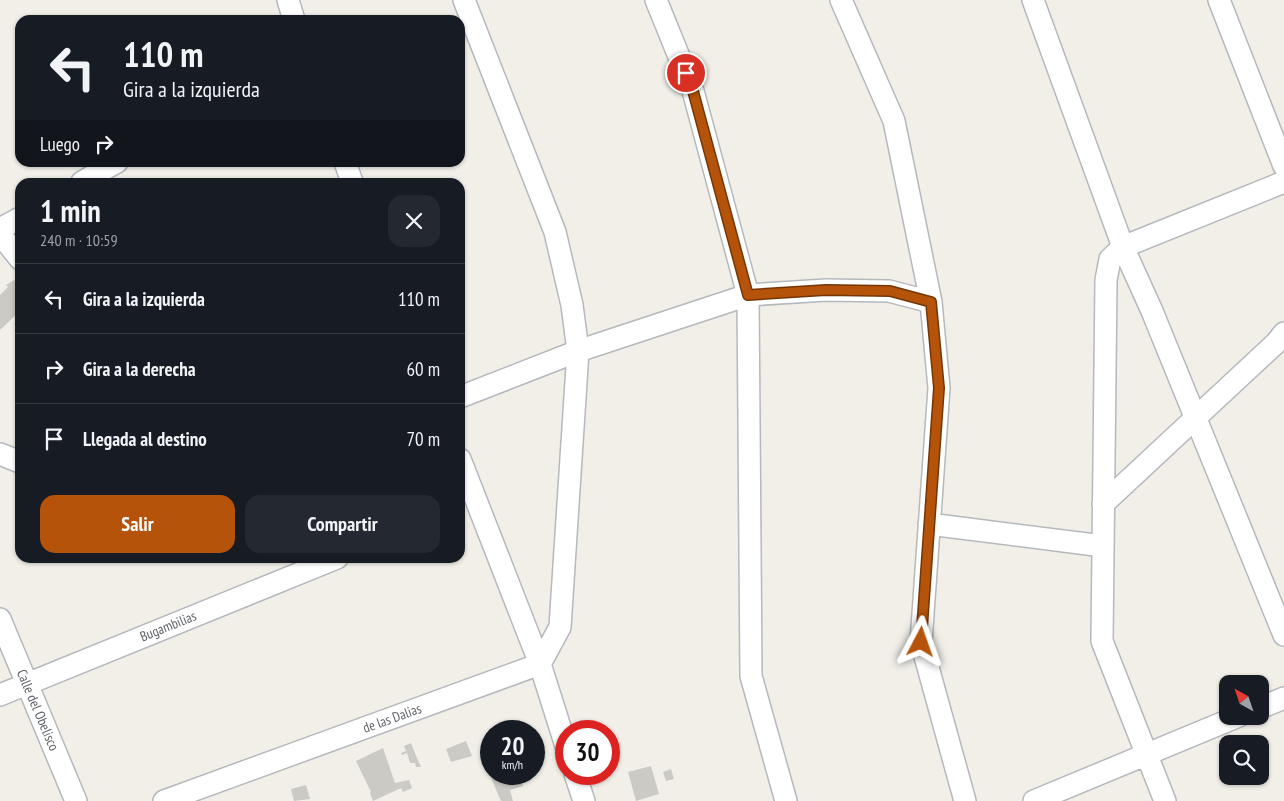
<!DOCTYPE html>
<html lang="es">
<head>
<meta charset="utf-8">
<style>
  body { margin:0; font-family:"PT Sans Narrow",sans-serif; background:#242831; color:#f1f3f6; height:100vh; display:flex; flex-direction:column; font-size:19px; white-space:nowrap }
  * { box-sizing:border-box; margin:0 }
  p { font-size:16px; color:#9ea1a6 }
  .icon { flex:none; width:28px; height:28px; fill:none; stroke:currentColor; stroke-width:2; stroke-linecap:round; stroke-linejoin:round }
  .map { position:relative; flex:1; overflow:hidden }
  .panel { position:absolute; left:15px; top:178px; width:450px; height:385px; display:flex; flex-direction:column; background:#171b24; border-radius:15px; box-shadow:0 1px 4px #0004 }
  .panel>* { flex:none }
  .top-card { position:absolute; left:15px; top:15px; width:450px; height:152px; border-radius:15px; box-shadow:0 1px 4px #0004; background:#171b24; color:#f1f3f6; overflow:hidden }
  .needle { width:32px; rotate:320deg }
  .fabs { position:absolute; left:1219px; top:675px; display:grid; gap:10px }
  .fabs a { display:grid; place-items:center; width:50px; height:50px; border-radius:10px; background:#171b24; box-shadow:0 1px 4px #0004; font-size:25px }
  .speed { position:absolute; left:480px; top:720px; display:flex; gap:10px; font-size:25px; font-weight:700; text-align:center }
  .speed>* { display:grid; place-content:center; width:65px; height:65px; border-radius:50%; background:#171b24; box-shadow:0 1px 4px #0004; line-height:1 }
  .speed small { font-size:12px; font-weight:400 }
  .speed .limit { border:8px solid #d22; background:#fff; color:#111 }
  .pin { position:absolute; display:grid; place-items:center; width:42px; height:42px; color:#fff; margin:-21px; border:2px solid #fff; border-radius:50%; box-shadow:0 1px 5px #0007 }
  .me { position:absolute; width:55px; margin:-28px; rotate:4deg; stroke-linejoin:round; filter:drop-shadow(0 0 4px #0008) }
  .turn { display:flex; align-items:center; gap:18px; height:105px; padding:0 25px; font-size:22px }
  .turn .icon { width:65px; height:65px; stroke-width:2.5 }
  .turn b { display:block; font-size:35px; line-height:42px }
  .then { display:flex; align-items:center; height:48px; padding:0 25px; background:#0003; gap:10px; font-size:19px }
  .round { display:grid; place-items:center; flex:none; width:52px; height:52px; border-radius:15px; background:#242831 }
  .head { display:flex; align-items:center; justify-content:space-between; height:85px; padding:0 25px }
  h1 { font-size:30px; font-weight:700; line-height:38px }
  .cta { display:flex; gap:10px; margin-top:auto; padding:10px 25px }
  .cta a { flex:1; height:58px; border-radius:15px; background:#b45309; color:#fff; font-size:20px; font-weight:700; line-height:58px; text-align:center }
  .cta a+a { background:#242831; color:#f1f3f6 }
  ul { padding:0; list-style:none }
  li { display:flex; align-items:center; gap:15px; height:70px; padding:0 25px; border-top:1px solid #363941 }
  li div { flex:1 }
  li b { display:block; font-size:19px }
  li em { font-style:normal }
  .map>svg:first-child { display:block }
</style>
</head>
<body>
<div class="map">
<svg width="1284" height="801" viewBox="0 0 1284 801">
  <rect width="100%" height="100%" fill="#f1efe8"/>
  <!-- building -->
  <path fill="#cccac5" d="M 14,280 L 20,287 L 20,311 L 0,330 L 0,295 L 8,287 L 6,285 Z
    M 466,741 L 472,756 L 451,762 L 446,749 Z
    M 411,743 L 414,751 L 421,767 L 416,767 L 415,763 L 410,763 L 407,753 L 402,755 L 401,753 L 406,751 L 404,746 Z
    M 383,748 L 395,783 L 409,780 L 412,788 L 403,792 L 401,788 L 373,801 L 370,793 L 371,792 L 356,761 Z
    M 651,766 L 659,794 L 636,801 L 628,772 Z
    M 671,769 L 674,779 L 666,781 L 663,772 Z
    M 491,770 L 491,774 L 535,774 L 521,779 L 523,786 L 510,790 L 513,801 L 501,801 L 488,771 Z
    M 306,785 L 310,799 L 294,801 L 291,789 Z"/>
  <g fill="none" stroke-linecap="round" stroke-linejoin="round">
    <!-- minor casing -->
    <g stroke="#b5b8bc" stroke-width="24">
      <path id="minor" d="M 288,0 L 294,20
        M 464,0 L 555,232 L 572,305 L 578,351 L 560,627 L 540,664
        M 656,0 L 693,91 L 748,295 L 751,676 L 786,801
        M 841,0 L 894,121 L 931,302 L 939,388 L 921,642 L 965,801
        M 1033,0 L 1123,247 L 1110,259 L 1106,280 L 1102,641 L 1165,801
        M 1219,0 L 1284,166
        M 345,162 L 352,182
        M 82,182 L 117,162
        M 1284,182 L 1123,247 L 1152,311 L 1284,635
        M 0,229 L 20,218
        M 0,234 L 20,259
        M 460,397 L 578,351 L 748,295 L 826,290 L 889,291 L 931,302
        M 0,454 L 20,462
        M 460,459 L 540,664 L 566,746
        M 1103,504 L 1276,343 L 1284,333
        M 929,524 L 1103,546
        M 0,619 L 76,801
        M 0,695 L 337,558
        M 1260,708 L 1284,698
        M 575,774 L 584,801
        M 164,801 L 540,664
        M 1034,801 L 1239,716"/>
    </g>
    <!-- minor -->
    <use href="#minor" stroke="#fff" stroke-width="21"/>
  </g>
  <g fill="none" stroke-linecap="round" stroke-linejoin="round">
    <!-- route casing -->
    <g stroke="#753606" stroke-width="12">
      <path id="route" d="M 686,73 L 693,91 L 748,295 L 826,290 L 890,291 L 931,302 L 939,388 L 921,642"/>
    </g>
    <!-- route -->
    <use href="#route" stroke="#b45309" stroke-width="9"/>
  </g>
  <g text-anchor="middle" stroke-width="4.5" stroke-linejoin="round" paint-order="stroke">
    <!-- street labels -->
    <g font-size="14" fill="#5f6368" stroke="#fff">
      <text transform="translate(168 626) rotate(-22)" y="5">Bugambilias</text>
      <text transform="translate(38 710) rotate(67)" y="5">Calle del Obelisco</text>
      <text transform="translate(392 718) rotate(-20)" y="5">de las Dalias</text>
    </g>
  </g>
</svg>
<div class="fabs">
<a><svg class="needle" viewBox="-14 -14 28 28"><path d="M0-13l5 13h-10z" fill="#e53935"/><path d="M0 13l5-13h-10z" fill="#9ea1a6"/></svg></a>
<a><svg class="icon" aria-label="search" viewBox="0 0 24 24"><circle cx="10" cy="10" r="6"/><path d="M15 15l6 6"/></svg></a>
</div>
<div class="speed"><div>20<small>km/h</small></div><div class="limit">30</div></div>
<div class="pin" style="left:686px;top:73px;background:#d93025"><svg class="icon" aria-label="arrive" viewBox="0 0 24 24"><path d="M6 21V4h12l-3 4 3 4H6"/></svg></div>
<svg class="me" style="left:921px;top:642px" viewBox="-20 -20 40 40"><path d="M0-17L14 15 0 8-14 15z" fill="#b45309" stroke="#fff" stroke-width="4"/></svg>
<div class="top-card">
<div class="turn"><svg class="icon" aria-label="left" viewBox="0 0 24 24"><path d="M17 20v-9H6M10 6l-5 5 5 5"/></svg><div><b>110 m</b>Gira a la izquierda</div></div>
<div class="then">Luego<svg class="icon" aria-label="right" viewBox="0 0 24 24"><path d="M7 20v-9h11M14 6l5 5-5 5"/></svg></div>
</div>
<section class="panel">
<div class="head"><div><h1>1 min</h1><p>240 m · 10:59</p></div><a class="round"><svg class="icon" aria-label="close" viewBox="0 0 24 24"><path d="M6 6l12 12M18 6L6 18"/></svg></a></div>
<ul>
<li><svg class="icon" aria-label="left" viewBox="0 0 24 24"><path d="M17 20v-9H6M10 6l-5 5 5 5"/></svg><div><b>Gira a la izquierda</b></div><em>110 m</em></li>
<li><svg class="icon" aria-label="right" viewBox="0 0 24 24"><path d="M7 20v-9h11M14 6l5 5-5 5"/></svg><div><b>Gira a la derecha</b></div><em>60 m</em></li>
<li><svg class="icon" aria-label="arrive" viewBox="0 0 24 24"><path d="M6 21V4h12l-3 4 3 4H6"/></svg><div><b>Llegada al destino</b></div><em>70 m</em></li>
</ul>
<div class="cta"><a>Salir</a><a>Compartir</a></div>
</section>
</div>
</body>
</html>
